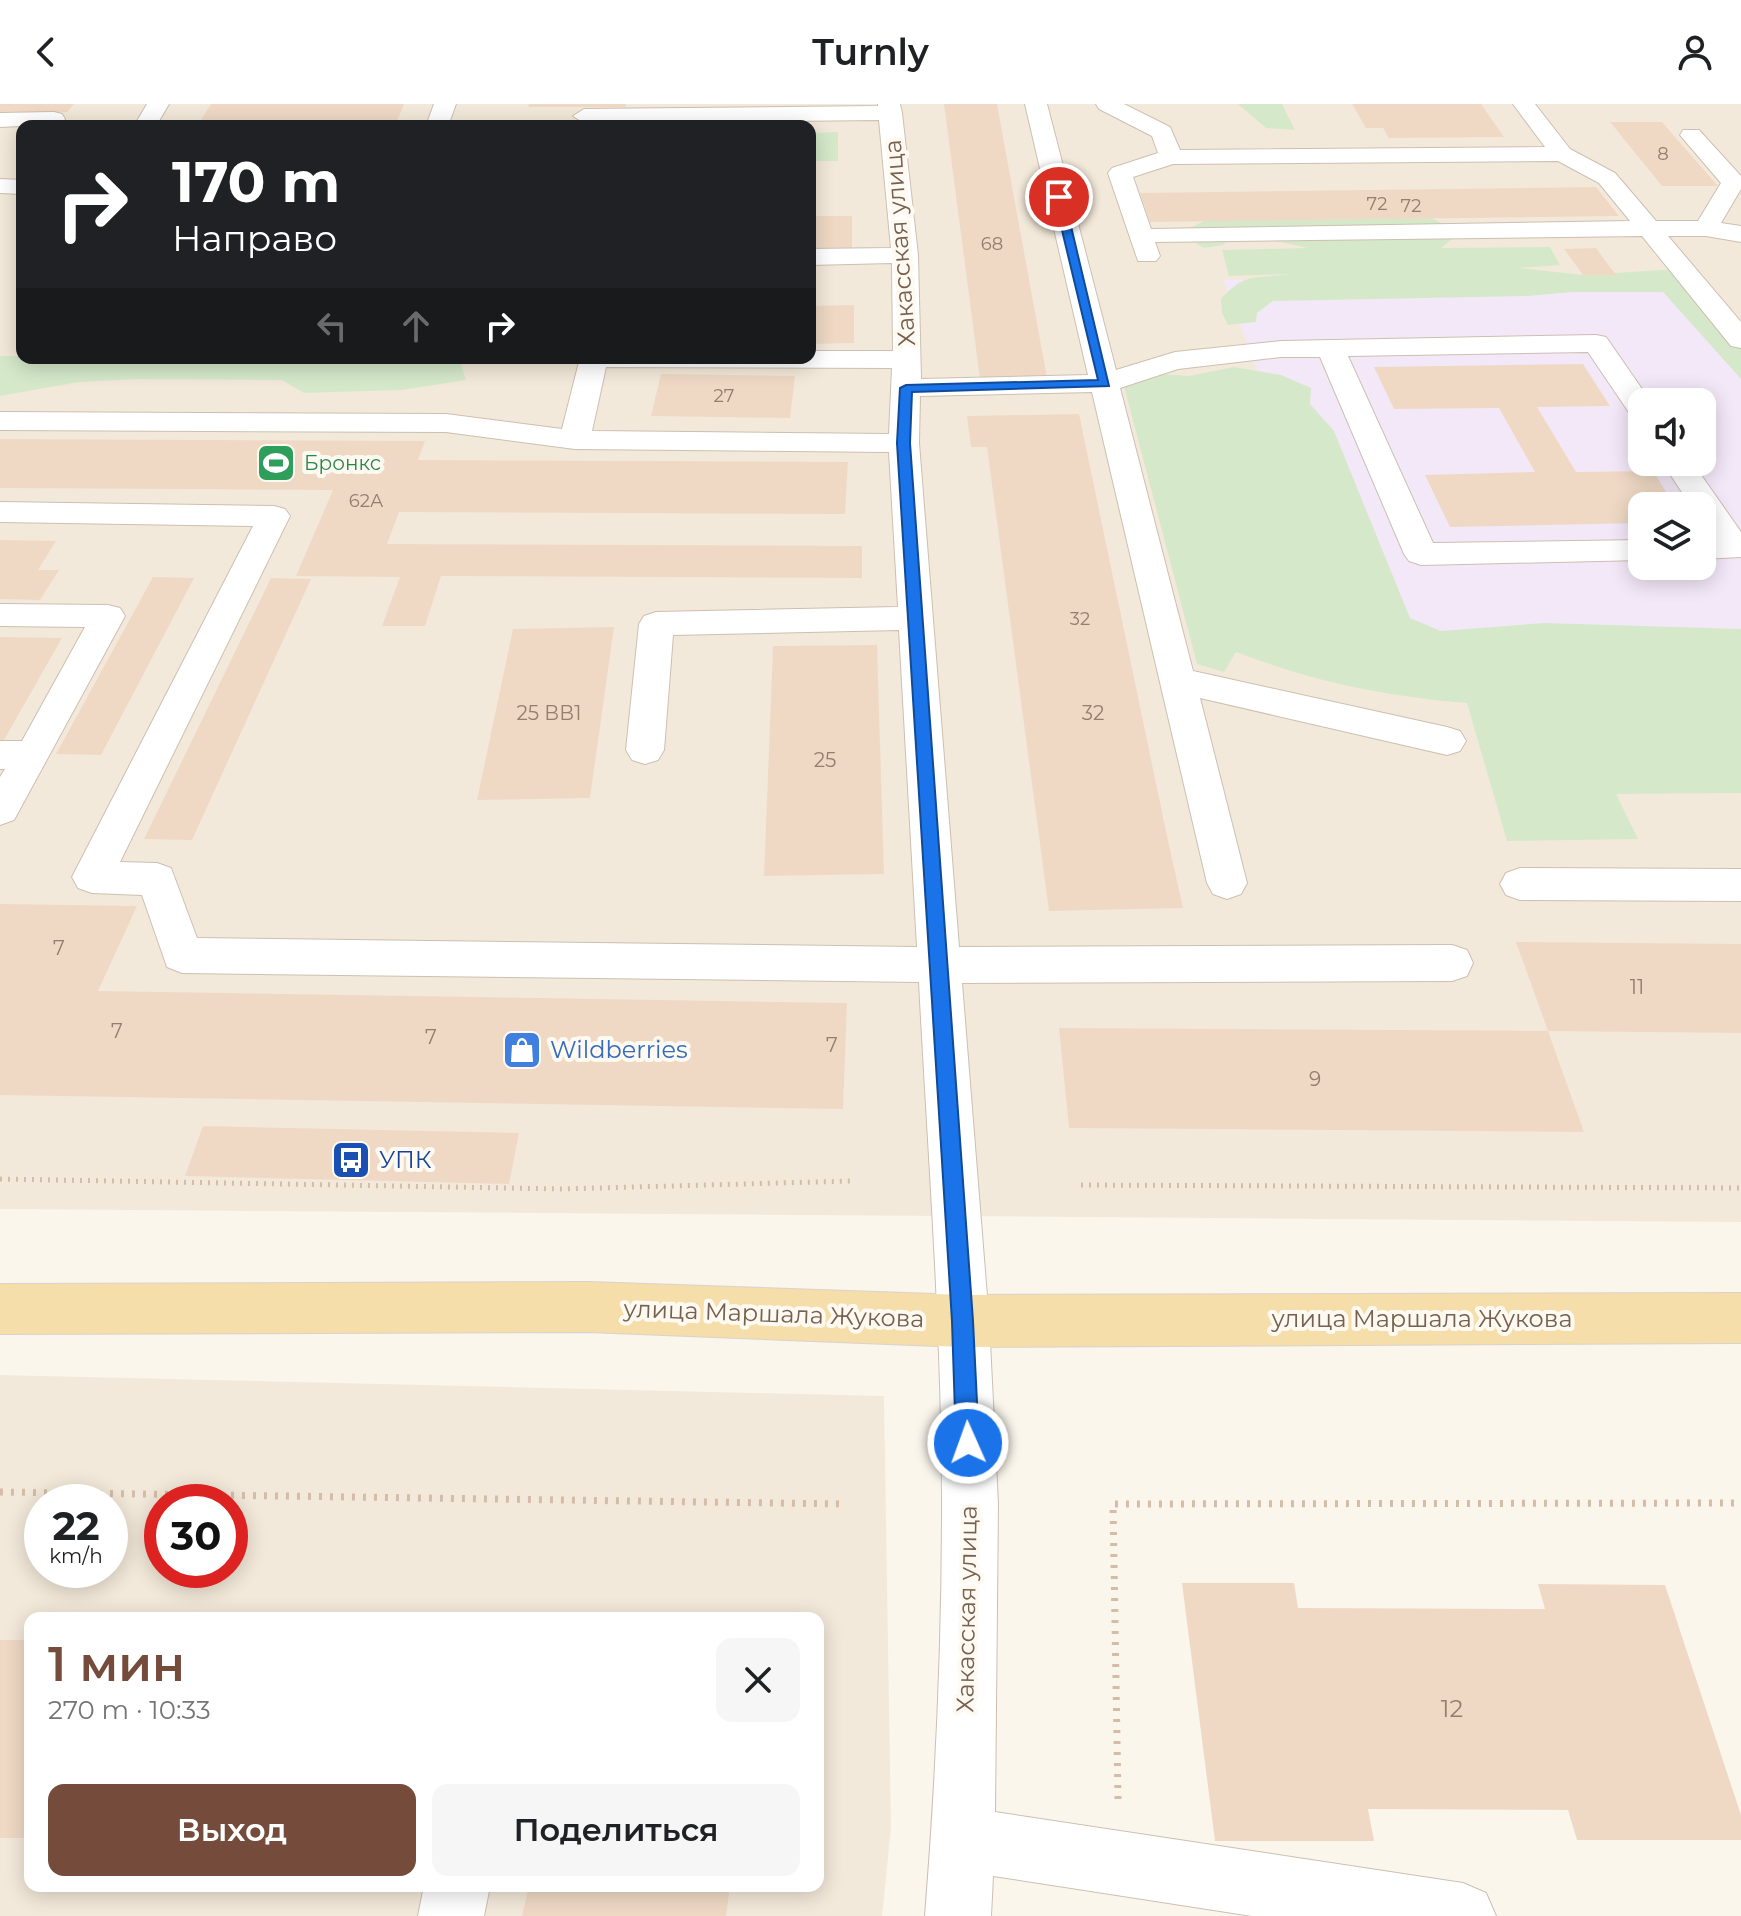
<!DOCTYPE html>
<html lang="ru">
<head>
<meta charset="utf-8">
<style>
  body { margin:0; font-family:Montserrat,sans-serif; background:#f6f6f6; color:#202124; height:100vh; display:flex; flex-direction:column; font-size:30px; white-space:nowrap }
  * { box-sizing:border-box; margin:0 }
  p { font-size:26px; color:#757577 }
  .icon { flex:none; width:44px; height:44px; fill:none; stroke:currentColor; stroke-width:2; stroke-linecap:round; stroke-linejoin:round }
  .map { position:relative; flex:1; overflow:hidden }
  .side { position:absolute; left:24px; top:1508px; width:800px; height:280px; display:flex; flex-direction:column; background:#fff; border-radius:16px; box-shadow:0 4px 20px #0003 }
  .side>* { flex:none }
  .guide { position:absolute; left:16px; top:16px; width:800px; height:244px; border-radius:16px; box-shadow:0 4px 20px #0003; background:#202124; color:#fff; overflow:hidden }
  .tools { position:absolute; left:1628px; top:284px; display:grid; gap:16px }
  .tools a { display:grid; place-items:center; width:88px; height:88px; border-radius:16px; background:#fff; box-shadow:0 4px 20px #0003; font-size:40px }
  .speed { position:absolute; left:24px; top:1380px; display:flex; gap:16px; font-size:40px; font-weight:700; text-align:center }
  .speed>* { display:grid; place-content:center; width:104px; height:104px; border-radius:50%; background:#fff; box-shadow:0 4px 20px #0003; line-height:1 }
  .speed small { font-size:20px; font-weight:400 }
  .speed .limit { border:12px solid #d22; background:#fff; color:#111 }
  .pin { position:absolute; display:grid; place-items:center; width:68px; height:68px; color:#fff; margin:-34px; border:4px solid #fff; border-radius:50%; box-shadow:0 2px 8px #0007 }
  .me { position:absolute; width:88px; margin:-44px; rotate:358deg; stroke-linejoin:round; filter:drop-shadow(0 0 6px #0008) }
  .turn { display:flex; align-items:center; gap:28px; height:168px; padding:0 24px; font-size:36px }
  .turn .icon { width:104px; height:104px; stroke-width:2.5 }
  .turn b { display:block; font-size:56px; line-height:68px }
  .lanes { display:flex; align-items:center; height:76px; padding:0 24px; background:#0003; justify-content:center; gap:40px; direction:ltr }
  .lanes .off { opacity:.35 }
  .round { display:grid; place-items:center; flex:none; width:84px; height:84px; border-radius:16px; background:#f6f6f6 }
  .head { display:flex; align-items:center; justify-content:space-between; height:136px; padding:0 24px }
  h1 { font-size:48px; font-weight:600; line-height:60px; color:#754c3c }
  .button { display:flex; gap:16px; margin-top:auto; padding:16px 24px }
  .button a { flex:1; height:92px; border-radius:16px; background:#754c3c; color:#fff; font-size:32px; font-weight:600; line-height:92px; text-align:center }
  .button a+a { background:#f6f6f6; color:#202124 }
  header { display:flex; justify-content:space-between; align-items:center; height:104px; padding:0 24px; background:#fff; font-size:36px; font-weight:600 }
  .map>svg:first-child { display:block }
</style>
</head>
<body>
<header><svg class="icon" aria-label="back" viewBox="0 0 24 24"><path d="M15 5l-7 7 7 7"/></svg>Turnly<svg class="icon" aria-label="person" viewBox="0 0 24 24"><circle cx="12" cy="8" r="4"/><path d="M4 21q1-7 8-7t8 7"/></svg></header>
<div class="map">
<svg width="1741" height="1812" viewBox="0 0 1741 1812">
  <rect width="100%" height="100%" fill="#fbf6ec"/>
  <!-- residential -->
  <path fill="#f3e9da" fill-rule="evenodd" d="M 0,0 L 1741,0 L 1741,1118 L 0,1105 ZM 22,22 L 810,22 L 810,254 L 22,254 ZM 1642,298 L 1702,298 L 1702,358 L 1642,358 ZM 1642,402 L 1702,402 L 1702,462 L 1642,462 Z
    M 0,1271 L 884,1292 L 891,1724 L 882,1812 L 0,1812 ZM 42,1398 L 110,1398 L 110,1466 L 42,1466 ZM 162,1398 L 230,1398 L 230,1466 L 162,1466 ZM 30,1514 L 818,1514 L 818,1782 L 30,1782 Z"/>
  <!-- education -->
  <path fill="#f3e8f8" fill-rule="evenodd" d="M 1677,170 L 1741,249 L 1741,552 L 1368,560 L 1223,176 ZM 1642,298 L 1702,298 L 1702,358 L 1642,358 ZM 1642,402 L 1702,402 L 1702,462 L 1642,462 Z"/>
  <!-- green -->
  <path fill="#d5e9ca" d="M 1238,0 L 1282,0 L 1295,26 L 1266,24 Z
    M 838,28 L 838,57 L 810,57 L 810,29 Z
    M 1431,114 L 1451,123 L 1451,136 L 1441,144 L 1550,143 L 1560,161 L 1519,164 L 1583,171 L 1677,165 L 1741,244 L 1741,275 L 1663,188 L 1572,188 L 1528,192 L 1273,197 L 1257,209 L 1256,218 L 1228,221 L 1222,209 L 1221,195 C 1245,167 1259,175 1291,170 L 1229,172 L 1222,146 L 1308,144 L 1271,136 L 1230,135 L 1223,141 L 1204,144 L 1190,136 L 1190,124 L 1204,117 Z
    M 0,252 L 459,254 L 466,276 L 402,286 L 304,289 L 282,276 L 137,275 L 79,278 L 0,292 Z
    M 1234,263 L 1281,271 L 1311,284 L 1310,300 L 1334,327 L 1410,514 L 1441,527 L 1544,519 L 1741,525 L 1741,689 L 1616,690 L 1638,735 L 1507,737 L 1467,599 C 1384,592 1315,578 1236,548 L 1224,568 L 1197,560 L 1123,278 L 1163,270 L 1189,272 Z"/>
  <!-- building -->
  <path fill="#efd9c5" d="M 0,0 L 74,0 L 67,8 L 0,9 Z
    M 211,0 L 404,0 L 395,22 L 197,22 Z
    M 529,0 L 626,0 L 626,3 L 528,3 Z
    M 944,0 L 997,0 L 1047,274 L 980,275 Z
    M 1352,0 L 1481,0 L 1504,33 L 1389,34 L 1383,24 L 1366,24 Z
    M 1610,18 L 1662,18 L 1718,82 L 1662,82 Z
    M 1596,83 L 1619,112 L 1150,118 L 1140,89 Z
    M 810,112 L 852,112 L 852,145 L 810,145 Z
    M 1596,144 L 1616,171 L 1583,171 L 1564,145 Z
    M 854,201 L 854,239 L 810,240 L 810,202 Z
    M 1583,260 L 1610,302 L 1537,303 L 1576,368 L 1653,367 L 1675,402 L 1642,402 L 1642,419 L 1450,423 L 1425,371 L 1535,368 L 1499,304 L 1394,305 L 1374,263 Z
    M 661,270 L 795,272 L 790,314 L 651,312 Z
    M 1079,310 L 1167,732 L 1183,804 L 1049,807 L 987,343 L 971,343 L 967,312 Z
    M 0,335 L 425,337 L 418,356 L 848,358 L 845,410 L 399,408 L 387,440 L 862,442 L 862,474 L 441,472 L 425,522 L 382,522 L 400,473 L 296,472 L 333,386 L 0,384 Z
    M 0,436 L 56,437 L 38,466 L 59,466 L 40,496 L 0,495 Z
    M 153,473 L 194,474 L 101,651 L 56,650 Z
    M 271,474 L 311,475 L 192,736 L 144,735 Z
    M 614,523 L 590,694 L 477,696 L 513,525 Z
    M 0,533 L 62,534 L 4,636 L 0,636 Z
    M 877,541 L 884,770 L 764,772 L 773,542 Z
    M 0,800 L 137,802 L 98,887 L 847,899 L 843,1005 L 0,991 Z
    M 1516,838 L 1741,840 L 1741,929 L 1548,927 Z
    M 1059,924 L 1548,927 L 1584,1028 L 1069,1024 Z
    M 203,1022 L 519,1029 L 509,1080 L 185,1072 Z
    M 1182,1479 L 1294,1479 L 1298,1504 L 1545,1505 L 1538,1480 L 1665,1481 L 1741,1711 L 1741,1736 L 1577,1736 L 1568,1706 L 1368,1705 L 1374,1737 L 1215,1737 Z
    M 0,1536 L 30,1536 L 30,1734 L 0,1734 Z
    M 529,1782 L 730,1782 L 726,1812 L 522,1812 Z"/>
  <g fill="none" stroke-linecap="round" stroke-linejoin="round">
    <!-- minor casing -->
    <g stroke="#cdbfb1" stroke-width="2">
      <path id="minor" d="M 147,0 L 169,0 L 156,22 L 134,22 Z
        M 434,0 L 456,0 L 448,22 L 426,22 Z
        M 878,0 L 900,0 L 902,9 L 918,151 L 921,275 L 1088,271 L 1025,0 L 1047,0 L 1116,266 L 1175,248 L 1281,237 L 1596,231 L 1606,233 L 1651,298 L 1642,298 L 1642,316 L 1632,313 L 1588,248 L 1348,252 L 1433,439 L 1642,436 L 1642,456 L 1421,461 L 1409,457 L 1404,450 L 1320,253 L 1281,253 L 1178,265 L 1120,284 L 1193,567 L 1447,623 L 1460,627 L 1466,637 L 1460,647 L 1447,651 L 1200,594 L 1247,779 L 1241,790 L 1227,795 L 1213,790 L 1207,779 L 1092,288 L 920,292 L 919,339 L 959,843 L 1452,841 L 1467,846 L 1473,859 L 1467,872 L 1452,877 L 962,879 L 989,1217 L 998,1400 L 995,1708 L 1463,1779 L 1486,1789 L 1496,1812 L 1252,1812 L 993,1772 L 991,1812 L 925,1812 C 936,1675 942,1537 942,1400 C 942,1226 928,1052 919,878 L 182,869 L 167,863 L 142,791 L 92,789 L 78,784 L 72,773 L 253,422 L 0,418 L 0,398 L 274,402 L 285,405 L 290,412 L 120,758 L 157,759 L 171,764 L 197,834 L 917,843 L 899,526 L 673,531 L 664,646 L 658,656 L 645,660 L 632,656 L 626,646 L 639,520 L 644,512 L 656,508 L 898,503 L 889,348 L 575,345 L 446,328 L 0,326 L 0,308 L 446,310 L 562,325 L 580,254 L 810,254 L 810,247 L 893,247 L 892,159 L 810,161 L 810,145 L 891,144 L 879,16 L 584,19 L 573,12 L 584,5 L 878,2 ZM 606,263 L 892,264 L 889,330 L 592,327 Z
        M 1096,0 L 1124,0 L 1170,23 L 1180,46 L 1545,43 L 1513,0 L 1535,0 L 1570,45 L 1615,69 L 1656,117 L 1698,117 L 1721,79 L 1680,31 L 1683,26 L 1699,26 L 1741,72 L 1741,85 L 1721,119 L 1741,122 L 1741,138 L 1706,132 L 1668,132 L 1741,218 L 1741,244 L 1731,242 L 1642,132 L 1155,138 L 1160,152 L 1156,157 L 1138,157 L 1108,69 L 1112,64 L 1158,49 L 1152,32 L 1099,5 ZM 1558,57 L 1599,79 L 1630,117 L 1151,125 L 1133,73 L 1173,60 Z
        M 54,8 L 62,10 L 65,15 L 62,20 L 0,23 L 0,9 Z
        M 0,75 L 22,76 L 22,90 L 0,89 Z
        M 1662,358 L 1692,358 L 1741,428 L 1741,453 L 1702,455 L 1702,435 L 1712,434 L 1702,419 L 1702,402 L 1691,402 Z
        M 0,500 L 108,501 L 120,504 L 125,512 L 14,716 L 0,721 L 0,673 L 5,665 L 0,665 L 0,637 L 22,637 L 85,523 L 0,522 Z
        M 1520,764 L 1741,765 L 1741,797 L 1520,796 L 1506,791 L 1500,780 L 1506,769 Z
        M 424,1782 L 490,1782 L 484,1812 L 418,1812 Z"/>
    </g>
    <!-- major casing -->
    <g stroke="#d9d2ce" stroke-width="2">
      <path id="major" d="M 588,1178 L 963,1191 L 1741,1189 L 1741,1239 L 963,1243 L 588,1228 L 0,1230 L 0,1180 Z"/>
    </g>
    <!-- path-far1 -->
    <path stroke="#d5bca7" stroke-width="5" stroke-dasharray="2 6" stroke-linecap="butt" d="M 0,1075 L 562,1085 L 851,1077
      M 1081,1081 L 1741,1084"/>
    <!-- path -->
    <path stroke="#d5bca7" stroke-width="7" stroke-dasharray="3 8" stroke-linecap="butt" d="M 0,1388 L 845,1400
      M 1118,1695 L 1113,1400 L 1741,1399"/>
    <!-- minor -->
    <use href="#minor" fill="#fff" fill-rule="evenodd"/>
    <!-- major -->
    <use href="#major" fill="#f5dea9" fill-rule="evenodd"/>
  </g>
  <!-- route -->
  <path fill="#1a73e8" stroke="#114b97" stroke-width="2" d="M 1059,90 L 1064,93 L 1109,282 L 912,288 L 910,339 L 973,1217 L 979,1339 L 976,1347 L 968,1350 L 960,1347 L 956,1339 L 952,1217 L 897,339 L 900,284 L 906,281 L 1098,276 L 1054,93 Z"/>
  <!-- icons -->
  <defs>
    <g id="stadium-square" transform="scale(2)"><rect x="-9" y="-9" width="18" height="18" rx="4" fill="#2e9e5b" stroke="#fefaf2"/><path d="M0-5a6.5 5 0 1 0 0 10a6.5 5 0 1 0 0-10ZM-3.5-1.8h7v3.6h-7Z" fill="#fff"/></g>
    <g id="shop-square" transform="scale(2)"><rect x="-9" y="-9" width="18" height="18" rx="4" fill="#3f7fe0" stroke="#fefaf2"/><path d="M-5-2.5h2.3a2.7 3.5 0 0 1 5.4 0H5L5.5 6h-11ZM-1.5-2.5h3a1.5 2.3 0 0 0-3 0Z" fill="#fff"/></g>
    <g id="bus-square" transform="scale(2)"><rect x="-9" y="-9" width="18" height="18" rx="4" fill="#1a4fb4" stroke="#fefaf2"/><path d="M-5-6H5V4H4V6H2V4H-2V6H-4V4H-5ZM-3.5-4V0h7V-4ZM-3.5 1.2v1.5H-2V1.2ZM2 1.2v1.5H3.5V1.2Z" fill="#fff"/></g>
  </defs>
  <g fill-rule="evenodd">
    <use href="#stadium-square" x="276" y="359"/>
    <use href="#shop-square" x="522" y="946"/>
    <use href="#bus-square" x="351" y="1056"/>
  </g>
  <g text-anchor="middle" stroke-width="8" stroke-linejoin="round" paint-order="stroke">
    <!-- far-number labels -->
    <g font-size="18" fill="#947e6c">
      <text x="1663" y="56">8</text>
      <text x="1377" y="106">72</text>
      <text x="1411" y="108">72</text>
      <text x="992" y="146">68</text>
      <text x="724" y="298">27</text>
      <text x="366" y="403">62А</text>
      <text x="1080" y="521">32</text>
    </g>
    <!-- far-leisure labels -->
    <g font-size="20" fill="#27864d" stroke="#fefaf2" text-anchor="start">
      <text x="304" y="366">Бронкс</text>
    </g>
    <!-- number labels -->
    <g font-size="20" fill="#947e6c">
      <text x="549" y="616">25 ВВ1</text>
      <text x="1093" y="616">32</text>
      <text x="825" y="663">25</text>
      <text x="59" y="851">7</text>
      <text x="1637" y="890">11</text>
      <text x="117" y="934">7</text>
      <text x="431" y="940">7</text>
      <text x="832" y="948">7</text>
      <text x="1315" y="982">9</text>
    </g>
    <!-- street labels -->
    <g font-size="24" fill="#76604f" stroke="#fefaf2">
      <text transform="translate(900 139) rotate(-94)" y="8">Хакасская улица</text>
      <text transform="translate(774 1210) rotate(2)" y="8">улица Маршала Жукова</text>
      <text x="1422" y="1223">улица Маршала Жукова</text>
      <text transform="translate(967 1505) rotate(-89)" y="8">Хакасская улица</text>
    </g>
    <!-- shop labels -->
    <g font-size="24" fill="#366cbe" stroke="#fefaf2" text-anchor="start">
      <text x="550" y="954">Wildberries</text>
    </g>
    <!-- transit labels -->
    <g font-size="24" fill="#164399" stroke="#fefaf2" text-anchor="start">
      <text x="379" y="1064">УПК</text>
    </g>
    <!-- near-number labels -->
    <g font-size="24" fill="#947e6c">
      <text x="1452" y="1613">12</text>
    </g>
  </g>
</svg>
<div class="tools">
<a><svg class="icon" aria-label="sound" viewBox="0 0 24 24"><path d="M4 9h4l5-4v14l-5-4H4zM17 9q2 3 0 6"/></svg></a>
<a><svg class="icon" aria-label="layers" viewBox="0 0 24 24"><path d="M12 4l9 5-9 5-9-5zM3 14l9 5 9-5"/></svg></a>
</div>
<div class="speed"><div>22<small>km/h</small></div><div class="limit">30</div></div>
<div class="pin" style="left:1059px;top:93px;background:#d93025"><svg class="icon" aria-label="arrive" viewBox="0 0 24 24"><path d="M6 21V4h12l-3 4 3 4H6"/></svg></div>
<svg class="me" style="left:968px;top:1339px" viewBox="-20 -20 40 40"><circle r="17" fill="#1a73e8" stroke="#fff" stroke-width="3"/><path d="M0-11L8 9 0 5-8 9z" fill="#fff"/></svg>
<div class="guide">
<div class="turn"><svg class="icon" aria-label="right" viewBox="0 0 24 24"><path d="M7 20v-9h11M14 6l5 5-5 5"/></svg><div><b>170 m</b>Направо</div></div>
<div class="lanes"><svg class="icon off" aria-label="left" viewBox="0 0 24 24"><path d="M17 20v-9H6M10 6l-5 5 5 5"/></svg><svg class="icon off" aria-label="ahead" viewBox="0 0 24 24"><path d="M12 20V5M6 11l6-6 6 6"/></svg><svg class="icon" aria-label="right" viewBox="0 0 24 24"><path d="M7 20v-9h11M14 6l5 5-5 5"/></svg></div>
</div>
<section class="side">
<div class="head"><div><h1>1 мин</h1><p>270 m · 10:33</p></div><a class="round"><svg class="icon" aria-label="close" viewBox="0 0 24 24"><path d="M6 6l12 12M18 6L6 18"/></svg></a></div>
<div class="button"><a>Выход</a><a>Поделиться</a></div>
</section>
</div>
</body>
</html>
